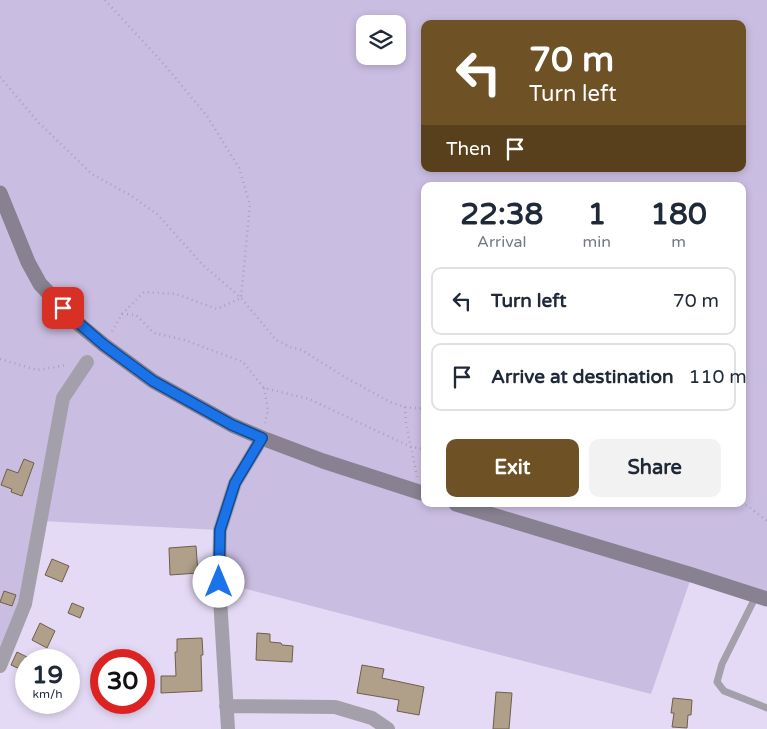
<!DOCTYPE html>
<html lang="en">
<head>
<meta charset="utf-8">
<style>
  body { margin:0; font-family:"Varela Round",sans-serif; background:#f2f2f3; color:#1f2937; height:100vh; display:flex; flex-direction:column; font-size:19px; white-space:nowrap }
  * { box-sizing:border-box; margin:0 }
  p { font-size:16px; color:#747a83 }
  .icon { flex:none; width:28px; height:28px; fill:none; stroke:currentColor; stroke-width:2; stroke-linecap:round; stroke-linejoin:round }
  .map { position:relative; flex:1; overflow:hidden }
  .drawer { position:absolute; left:421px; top:182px; width:325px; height:325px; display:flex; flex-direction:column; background:#fff; border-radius:10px; box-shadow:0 2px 8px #0003 }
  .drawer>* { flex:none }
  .hud { position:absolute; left:421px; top:20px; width:325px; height:152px; border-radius:10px; box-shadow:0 2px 8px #0003; background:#6e5125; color:#fff; overflow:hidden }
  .fabs { position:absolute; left:356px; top:15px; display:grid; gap:10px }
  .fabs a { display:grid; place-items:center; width:50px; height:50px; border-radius:10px; background:#fff; box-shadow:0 2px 8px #0003; font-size:25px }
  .speed { position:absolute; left:15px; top:649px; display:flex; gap:10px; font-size:25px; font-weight:700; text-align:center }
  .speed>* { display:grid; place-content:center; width:65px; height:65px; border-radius:50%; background:#fff; box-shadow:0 2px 8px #0003; line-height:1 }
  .speed small { font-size:12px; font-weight:400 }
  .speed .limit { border:8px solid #d22; background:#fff; color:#111 }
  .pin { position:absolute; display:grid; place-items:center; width:42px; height:42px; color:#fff; margin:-21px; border-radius:10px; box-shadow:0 2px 8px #0006 }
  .me { position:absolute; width:55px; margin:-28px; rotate:0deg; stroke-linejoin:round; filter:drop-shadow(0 0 4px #0008) }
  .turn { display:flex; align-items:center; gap:18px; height:105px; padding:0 25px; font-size:22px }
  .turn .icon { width:65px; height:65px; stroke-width:2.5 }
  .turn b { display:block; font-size:35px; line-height:42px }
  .then { display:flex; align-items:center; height:48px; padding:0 25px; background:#0003; gap:10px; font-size:19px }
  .eta { display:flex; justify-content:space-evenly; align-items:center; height:85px; text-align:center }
  .eta b { font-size:30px; font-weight:700; line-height:35px }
  .primary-button { display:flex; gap:10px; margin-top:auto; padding:10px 25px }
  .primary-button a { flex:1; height:58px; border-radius:10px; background:#6e5125; color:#fff; font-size:20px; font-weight:700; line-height:58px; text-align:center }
  .primary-button a+a { background:#f2f2f3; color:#1f2937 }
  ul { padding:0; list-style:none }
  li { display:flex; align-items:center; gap:15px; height:68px; margin:0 10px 8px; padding:0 15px; border:2px solid #e0e1e3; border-radius:10px }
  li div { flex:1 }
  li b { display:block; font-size:19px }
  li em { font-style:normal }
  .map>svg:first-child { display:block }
</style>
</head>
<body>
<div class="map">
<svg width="767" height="729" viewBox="0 0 767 729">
  <rect width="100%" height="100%" fill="#e4daf5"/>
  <!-- green -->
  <path fill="#cabde2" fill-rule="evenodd" d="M 0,0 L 767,0 L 767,599 L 692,575 L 651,694 L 219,582 L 219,530 L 40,521 L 25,604 L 0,666 ZM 365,24 L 398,24 L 398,56 L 365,56 ZM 425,24 L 742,24 L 742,169 L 425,169 ZM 425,186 L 742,186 L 742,504 L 425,504 Z"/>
  <!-- building -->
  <path fill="#b0a08a" stroke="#6e5f4a" d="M 24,459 L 34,463 L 22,496 L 11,492 L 12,489 L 1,485 L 7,469 L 18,473 Z
    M 196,546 L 198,573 L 170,575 L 169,548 Z
    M 52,559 L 69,566 L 62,582 L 45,575 Z
    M 4,591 L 16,595 L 12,606 L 0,602 Z
    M 72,603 L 84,608 L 80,618 L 68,613 Z
    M 40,623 L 55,631 L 47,648 L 32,640 Z
    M 257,633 L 270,634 L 270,642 L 281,643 L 282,645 L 293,646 L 292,662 L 256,660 Z
    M 202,638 L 203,655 L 201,655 L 202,691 L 161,693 L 161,676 L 176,676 L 175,652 L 177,652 L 177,639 Z
    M 17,652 L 29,658 L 28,660 L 26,660 L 26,664 L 24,671 L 11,665 Z
    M 362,665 L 384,669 L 382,678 L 424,687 L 419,715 L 397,711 L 399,700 L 357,693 Z
    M 496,692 L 512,693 L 509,729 L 493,729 Z
    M 673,698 L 692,700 L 691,715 L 688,715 L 687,728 L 672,727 L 674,713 L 671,713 Z"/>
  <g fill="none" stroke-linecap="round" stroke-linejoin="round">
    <!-- path -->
    <path stroke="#a9a1b7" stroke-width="2.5" stroke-dasharray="1 4" stroke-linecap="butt" d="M 105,0 L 163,63 L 207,116 L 239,168 L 250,205 L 241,298 L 217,309 L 176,294 L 144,292 L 122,314 L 111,333
      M 0,77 L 39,123 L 92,174 L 130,195 L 157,214 L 203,265 L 241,298 L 276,340 L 290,347 L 302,350 L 343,376 L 390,402 L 405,407 L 425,409
      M 122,314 L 136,315 L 154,333 L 185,340 L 243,362 L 264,388 L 309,399 L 411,447 L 425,449
      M 0,359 L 37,370 L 67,365
      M 264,388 L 268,410 L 265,423
      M 405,407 L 406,423 L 417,477
      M 741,504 L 748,506 L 767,521"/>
    <!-- lane -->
    <path stroke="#a4a0ab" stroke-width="7" d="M 756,596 L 722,664 L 717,682 L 724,691 L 767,708"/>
    <!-- street -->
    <path stroke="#a4a0ab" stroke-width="14" d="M 0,666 L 25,604 L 63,398 L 87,362
      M 226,706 L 335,707 L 372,718 L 388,729
      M 228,729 L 219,582 L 220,530 L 235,483 L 262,438"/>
    <!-- secondary -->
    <path stroke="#878191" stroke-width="15" d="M 0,193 L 28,262 L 40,284 L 75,321 L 104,345 L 153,381 L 232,425 L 262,438 L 323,461 L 425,494
      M 456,504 L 692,575 L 767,599"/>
  </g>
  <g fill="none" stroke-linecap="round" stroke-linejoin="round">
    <!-- route casing -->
    <g stroke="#114b97" stroke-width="12">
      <path id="route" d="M 63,308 L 75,320 L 104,345 L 153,381 L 232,425 L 262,438 L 235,483 L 220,530 L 219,582"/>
    </g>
    <!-- route -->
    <use href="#route" stroke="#1a73e8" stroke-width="9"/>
  </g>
</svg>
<div class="fabs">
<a><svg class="icon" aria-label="layers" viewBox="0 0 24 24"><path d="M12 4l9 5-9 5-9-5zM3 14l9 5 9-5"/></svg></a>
</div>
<div class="speed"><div>19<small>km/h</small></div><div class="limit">30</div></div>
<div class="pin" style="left:63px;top:308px;background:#d93025"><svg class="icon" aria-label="arrive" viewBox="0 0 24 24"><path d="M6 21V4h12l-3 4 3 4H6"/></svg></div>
<svg class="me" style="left:219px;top:582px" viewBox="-20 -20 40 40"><circle r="19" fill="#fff"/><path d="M0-13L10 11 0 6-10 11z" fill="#1a73e8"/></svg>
<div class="hud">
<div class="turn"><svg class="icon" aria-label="left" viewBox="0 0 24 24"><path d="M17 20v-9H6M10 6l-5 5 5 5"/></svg><div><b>70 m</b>Turn left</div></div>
<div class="then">Then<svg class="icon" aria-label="arrive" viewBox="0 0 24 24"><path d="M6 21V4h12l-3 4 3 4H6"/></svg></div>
</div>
<section class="drawer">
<div class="eta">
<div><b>22:38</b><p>Arrival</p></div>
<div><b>1</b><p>min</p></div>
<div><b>180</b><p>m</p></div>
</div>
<ul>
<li><svg class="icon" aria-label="left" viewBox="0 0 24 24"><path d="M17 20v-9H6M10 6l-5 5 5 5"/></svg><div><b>Turn left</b></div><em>70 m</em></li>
<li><svg class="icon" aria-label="arrive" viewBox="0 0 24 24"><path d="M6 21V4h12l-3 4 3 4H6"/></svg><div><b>Arrive at destination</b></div><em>110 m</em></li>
</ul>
<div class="primary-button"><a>Exit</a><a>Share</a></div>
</section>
</div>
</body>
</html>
